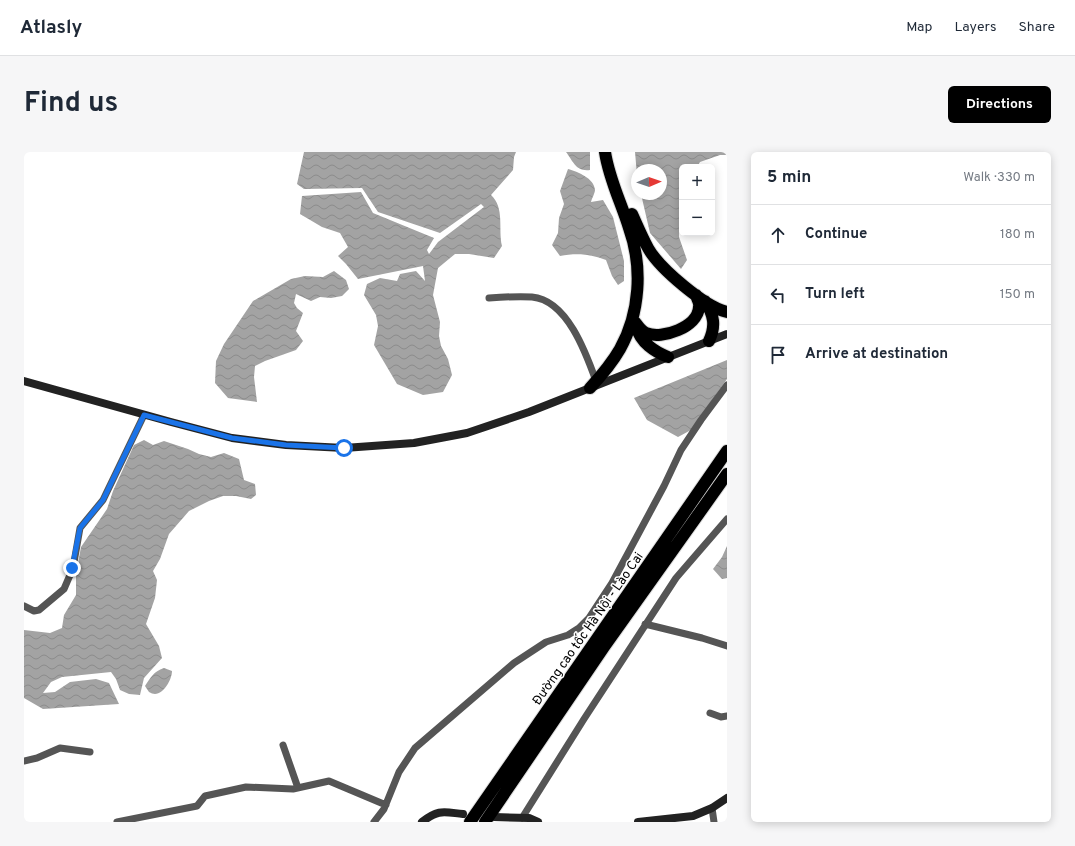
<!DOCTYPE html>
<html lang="en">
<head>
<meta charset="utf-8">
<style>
  :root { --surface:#fff; --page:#f6f6f7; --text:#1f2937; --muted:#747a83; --line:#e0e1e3; --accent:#000 }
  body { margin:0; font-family:Overpass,sans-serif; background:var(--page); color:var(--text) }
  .controls { position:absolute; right:12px; top:12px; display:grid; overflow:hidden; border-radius:6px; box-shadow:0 2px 10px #0003 }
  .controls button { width:36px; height:36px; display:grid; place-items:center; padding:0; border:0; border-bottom:1px solid var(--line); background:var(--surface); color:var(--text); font:20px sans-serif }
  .compass { position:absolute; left:607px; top:12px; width:36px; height:36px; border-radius:50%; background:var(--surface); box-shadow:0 2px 10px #0003; rotate:88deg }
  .stop { position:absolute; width:12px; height:12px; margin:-9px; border:3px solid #1a73e8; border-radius:50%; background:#fff }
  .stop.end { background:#1a73e8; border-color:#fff; box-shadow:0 1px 4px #0008 }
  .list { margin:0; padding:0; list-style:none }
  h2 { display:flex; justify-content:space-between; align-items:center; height:52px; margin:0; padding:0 16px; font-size:17px }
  h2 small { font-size:13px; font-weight:400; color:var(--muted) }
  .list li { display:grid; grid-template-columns:26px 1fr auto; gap:12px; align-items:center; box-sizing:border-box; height:60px; padding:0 16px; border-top:1px solid var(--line) }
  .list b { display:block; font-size:15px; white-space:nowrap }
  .list em { font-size:13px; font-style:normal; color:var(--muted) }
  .icon { flex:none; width:22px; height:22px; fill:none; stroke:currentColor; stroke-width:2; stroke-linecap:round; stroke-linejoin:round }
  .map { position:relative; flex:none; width:703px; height:670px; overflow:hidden; border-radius:6px }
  header { display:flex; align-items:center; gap:24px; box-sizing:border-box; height:56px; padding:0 20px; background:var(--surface); border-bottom:1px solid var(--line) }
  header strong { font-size:19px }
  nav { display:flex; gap:22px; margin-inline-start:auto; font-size:14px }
  .intro { display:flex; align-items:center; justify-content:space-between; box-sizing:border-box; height:96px; padding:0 24px }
  h1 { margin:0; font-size:28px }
  .button { padding:10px 18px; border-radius:6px; background:var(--accent); color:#fff; font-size:14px; font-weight:700 }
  main { display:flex; gap:24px; padding:0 24px }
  aside { flex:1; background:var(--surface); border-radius:6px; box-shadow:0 2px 10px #0003 }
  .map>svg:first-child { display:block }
</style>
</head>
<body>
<header>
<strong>Atlasly</strong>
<nav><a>Map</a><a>Layers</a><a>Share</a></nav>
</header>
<div class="intro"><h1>Find us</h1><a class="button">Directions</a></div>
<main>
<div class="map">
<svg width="703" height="670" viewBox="0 0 703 670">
  <defs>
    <pattern id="water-waves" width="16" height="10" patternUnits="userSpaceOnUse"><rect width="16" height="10" fill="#a3a3a3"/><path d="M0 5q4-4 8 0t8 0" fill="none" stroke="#8b8b8b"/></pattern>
  </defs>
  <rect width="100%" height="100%" fill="#fff"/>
  <path fill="url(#water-waves)" d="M280,0H492L490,5L489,18L467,43C481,56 474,77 478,94L470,106L445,102H431L414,116L409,143L416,170L415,184L417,194L424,207L428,223L419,240L399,243L373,232L350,193L354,174L352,163L340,143L343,132L356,126L373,129L376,122L392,119L401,129L399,114L334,127L322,112L314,104L324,95L316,81L298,75L276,62L278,44L337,40L349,61L410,86L403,98L405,102L414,90L460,55L457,52L416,81L354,60L338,36L280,37L273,32Z
    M542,0H566V18C552,20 549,9 542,0Z
    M611,0H703V3H696L676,10L673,15H658V62L655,70V85L663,108L657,117L626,81L617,42H637V18H613V23Z
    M544,17C554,20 570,26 571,38C571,41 568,46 567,50L579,48L589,65L600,109V129L594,133L588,124L582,108C567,102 552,101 536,104L528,93L534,81L535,66L540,52L536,39Z
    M310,119L322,128L325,137L318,144L307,146L296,145L287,149L272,142L270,151L273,156L279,161L272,179L279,189L272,198L241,209L231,214L230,225L233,250L204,246L191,231L192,209L200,192L229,149L267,127L281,124L299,125Z
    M703,208V227L667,278L654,285L623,268L610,246Z
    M120,288L129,293L140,289L164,297L175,302L187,305L200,301L215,307L220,328L231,332L232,343L227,347L212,344H199L185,349L165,359L145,382L136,407L129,419L133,428L131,446L122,472L135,494L138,506L120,526L116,543L105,542L96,538L92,527L87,520L38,525L27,530L19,541L31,540L46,530L72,527L85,531L95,552L19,557L0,546V478L26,481L38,476L40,463L52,443V422L57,395L83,357L89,339L110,293Z
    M703,394V426L698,427L689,417L698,405Z
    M140,516L148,519C148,527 140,542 131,542C129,542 127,541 125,540L121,534C127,525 129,520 140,516Z"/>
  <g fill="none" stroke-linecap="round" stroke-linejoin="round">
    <defs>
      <path id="highway" d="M608,62C613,73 618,85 624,96C635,116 681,155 703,160
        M681,149C690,163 692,174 685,189
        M611,170C614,174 617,179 622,181C638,188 674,175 675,155C676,151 673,147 672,143
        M613,176C616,190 631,200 644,205
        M566,236C577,224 588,211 596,197C616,161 619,115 605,76C597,50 585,27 581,0
        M446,670L703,299
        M461,670L580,495L703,322"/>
    </defs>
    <use href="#highway" stroke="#dbdbdb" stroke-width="14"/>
    <path stroke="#555" stroke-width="7" d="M465,146C479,145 494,144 508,145C543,148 562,201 572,229
      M0,454L10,459L15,458L40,437L49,416L56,376L79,348L120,263
      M621,472L678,486L703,494
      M686,561L697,565L703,564
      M259,593L274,636
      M0,609L13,606L36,596L66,600
      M688,656L690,670
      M498,666L560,567L652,426L703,367
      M93,670L173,654L181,644L222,635L269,637L305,629L362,653
      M350,670L360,657L375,620L391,596L490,511L522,490L544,483L555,476L565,466L588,431L640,334L657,298L677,268L703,233"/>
    <path stroke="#222" stroke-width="8" d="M0,229L147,270L208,286L262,293L320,296L390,291L443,281L505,260L703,182
      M470,665L505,666L514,670
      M398,670C415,657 419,660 439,662
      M614,670L669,664L688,656L703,646"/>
    <use href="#highway" stroke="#000" stroke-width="12"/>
  </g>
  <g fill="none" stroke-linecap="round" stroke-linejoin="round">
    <path stroke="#1a73e8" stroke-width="5" d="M48,416L56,376L79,348L120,263L208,286L262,293L320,296"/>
  </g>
  <g text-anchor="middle" stroke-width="3" stroke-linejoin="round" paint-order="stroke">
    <g font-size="13" fill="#000" stroke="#fff">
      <text transform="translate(563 476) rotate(-55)" y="5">Đường cao tốc Hà Nội - Lào Cai</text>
    </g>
  </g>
</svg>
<div class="controls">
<button>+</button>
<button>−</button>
</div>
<svg class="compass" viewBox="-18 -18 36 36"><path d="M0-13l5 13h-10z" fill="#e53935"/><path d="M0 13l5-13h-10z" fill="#747a83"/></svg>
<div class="stop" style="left:320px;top:296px"></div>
<div class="stop end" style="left:48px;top:416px"></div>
</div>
<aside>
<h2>5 min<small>Walk · 330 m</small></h2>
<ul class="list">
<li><svg class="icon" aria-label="ahead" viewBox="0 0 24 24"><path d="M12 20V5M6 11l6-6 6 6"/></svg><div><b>Continue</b></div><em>180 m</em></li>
<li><svg class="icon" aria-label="left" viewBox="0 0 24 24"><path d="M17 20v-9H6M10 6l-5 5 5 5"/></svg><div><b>Turn left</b></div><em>150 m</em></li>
<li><svg class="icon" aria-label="arrive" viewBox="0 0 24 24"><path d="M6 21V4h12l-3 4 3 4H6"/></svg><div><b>Arrive at destination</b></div></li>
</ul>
</aside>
</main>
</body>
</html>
